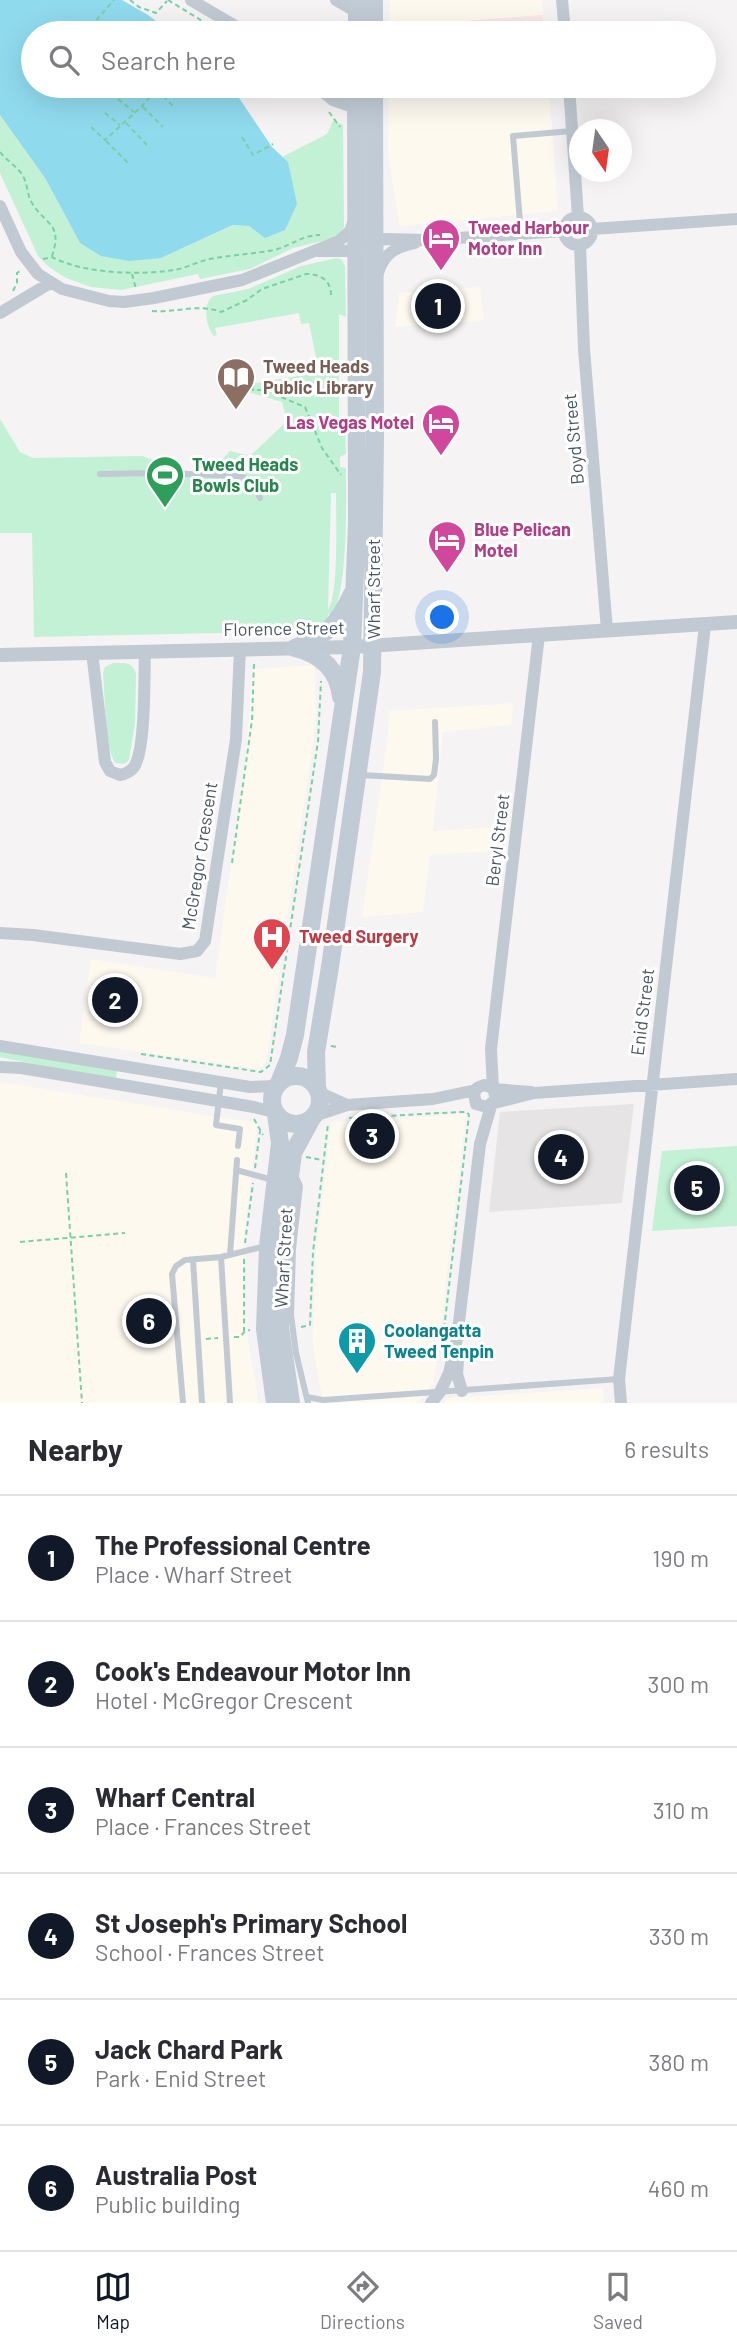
<!DOCTYPE html>
<html lang="en">
<head>
<meta charset="utf-8">
<style>
  :root { --surface:#fff; --page:#f7f7f7; --text:#2b2b33; --muted:#7c7c81; --line:#e1e1e2; --accent:#111827 }
  body { margin:0; font-family:Barlow,sans-serif; background:var(--page); color:var(--text) }
  .compass { position:absolute; left:569px; top:119px; width:63px; height:63px; border-radius:50%; background:var(--surface); box-shadow:0 7px 28px #0002; rotate:167deg }
  .you { position:absolute; left:443px; top:618px; width:24px; height:24px; margin:-18px; border:5px solid #fff; border-radius:50%; background:#1a73e8; box-shadow:0 0 0 10px #1a73e833 }
  .badge { display:grid; place-items:center; width:46px; height:46px; border-radius:50%; background:var(--accent); color:#fff; font-size:23px; font-weight:700 }
  .pin { position:absolute; translate:-50% -50%; border:4px solid #fff; box-shadow:0 2px 7px #0006 }
  .list { margin:0; padding:0; list-style:none }
  h2 { display:flex; justify-content:space-between; align-items:center; height:91px; margin:0; padding:0 28px; font-size:30px }
  h2 small { font-size:23px; font-weight:400; color:var(--muted) }
  .list li { display:grid; grid-template-columns:46px 1fr auto; gap:21px; align-items:center; box-sizing:border-box; height:126px; padding:0 28px; border-top:2px solid var(--line) }
  .list b { display:block; font-size:26px; white-space:nowrap }
  .list p { margin:0; font-size:23px; white-space:nowrap; color:var(--muted) }
  .list em { font-size:23px; font-style:normal; color:var(--muted) }
  .icon { flex:none; width:38px; height:38px; fill:none; stroke:currentColor; stroke-width:2; stroke-linecap:round; stroke-linejoin:round }
  .map { position:relative; flex:none; width:737px; height:1403px; overflow:hidden }
  .search { position:absolute; background:var(--surface); box-shadow:0 7px 28px #0002; left:21px; right:21px; top:21px; height:77px; display:flex; align-items:center; gap:18px; box-sizing:border-box; padding:0 24px; border-radius:38px; color:var(--muted); font-size:26px }
  .sheet { height:847px; background:var(--surface) }
  nav { display:flex; justify-content:space-around; align-items:center; box-sizing:border-box; height:98px; border-top:2px solid var(--line); background:var(--surface); font-size:19px; color:var(--muted) }
  nav a { display:grid; justify-items:center; gap:4px }
  nav .on { color:var(--accent) }
  .map>svg:first-child { display:block }
</style>
</head>
<body>
<div class="map">
<svg width="737" height="1403" viewBox="0 0 737 1403">
  <rect width="100%" height="100%" fill="#f5f3f3"/>
  <path fill="#fdf9ef" d="M390,0H542L545,33H389Z
    M389,86H549L558,211L399,226L388,152Z
    M480,287L484,320L395,327L399,293Z
    M315,665L316,723L266,1064L259,1069L79,1043L91,959L215,978L246,756L253,669Z
    M513,703L511,725L443,732L433,831L500,827L498,851L430,855L423,912L362,917L388,734L389,711Z
    M0,1082L257,1123L243,1251L248,1339L259,1403H0Z
    M466,1114L434,1383L419,1403H323L313,1348V1331L316,1249L331,1122Z
    M603,1388L604,1403H443L448,1398Z"/>
  <path fill="#e6e4e5" d="M634,1104L622,1203L489,1212L500,1112Z"/>
  <path fill="#fce8e6" d="M543,15L545,33H389V27Z"/>
  <path fill="#c3f1d5" fill-rule="evenodd" d="M0,115L45,178L80,243L161,258L234,225L249,226L288,163L282,157L327,134L333,121L343,125L344,227L335,238L293,248L250,269L200,279L198,274L121,290L91,287L66,278L49,267L38,256L0,173Z
    M337,258L342,260L345,266L346,317L339,314V421L345,429L346,454L340,457V467L346,468C346,508 348,584 332,619L328,613L327,621L310,631L34,637L32,533H0V419L20,452L33,458L142,456L191,472H221L222,460L230,451L250,456L287,421L282,402L248,392L246,385L309,374L308,365L317,362L309,323L301,324L299,313L215,328L217,335L214,336C206,327 202,304 213,296L248,289L301,266ZM331,493H336C336,517 339,594 328,610Z
    M113,663C124,663 133,661 136,674L135,723L129,760L124,764L115,763C105,747 105,694 103,674L105,667Z
    M0,1051L117,1070L116,1078L90,1076L0,1057Z
    M737,1146V1226L652,1231L662,1151Z"/>
  <path fill="#90daee" d="M0,0H122L148,15L172,33H33V86H231L272,147L288,162L297,204L285,230L265,238L249,226L233,225L161,258L129,261L101,256L80,243L45,178L0,115Z"/>
  <g fill="none" stroke-linecap="round" stroke-linejoin="round">
    <path stroke="#7ad0a6" stroke-width="2" stroke-dasharray="5 3.5" stroke-linecap="butt" d="M130,0L139,7L156,13L167,1
      M168,0L222,33
      M85,33L114,0
      M135,86L148,97
      M297,86L306,93
      M157,90L175,108
      M118,99L134,112
      M143,107L163,127
      M329,112L340,127
      M105,113L120,125
      M126,123L147,145
      M91,127L105,140L142,106L159,86
      M242,137L253,155L273,144
      M106,141L128,163
      M0,152C7,161 18,167 23,176C28,185 27,195 32,203C46,226 63,223 52,256
      M43,259L52,257C84,274 144,276 179,269C190,266 200,261 210,259C231,255 253,254 274,250C291,246 302,235 320,235
      M132,274L136,289
      M13,291L17,283V273L20,271
      M152,311C176,313 199,303 221,312L247,300L262,289L306,274C320,274 331,280 331,295
      M250,369L253,390H264L305,407L322,448L341,475
      M232,863L252,720L254,663
      M331,1046L337,1047
      M141,1054L261,1072L270,1065L318,741L321,681
      M349,1118L459,1112H467L469,1115L442,1346
      M254,1119L263,1135
      M306,1157L322,1160
      M255,1168L260,1131
      M66,1173L82,1403
      M20,1242L125,1233
      M245,1243L253,1183
      M244,1259V1331
      M301,1327L310,1325L313,1252L328,1124
      M234,1337H240L245,1331L250,1330
      M206,1339L218,1338"/>
    <path stroke="#c1cad2" stroke-width="6" d="M521,234L513,136L572,131
      M100,474L159,473L241,476L253,484L260,498
      M361,775L430,779L434,775L436,759L435,722
      M221,1082L216,1125L240,1129L238,1146
      M236,1170L273,1180
      M295,1175L300,1186L293,1249L291,1315L296,1353L308,1403
      M230,1255L237,1160
      M221,1257L230,1403
      M193,1260L202,1403
      M307,1397L323,1400L619,1379
      M183,1403L172,1274L176,1266L185,1260L221,1257L266,1246"/>
    <path stroke="#c1cad2" stroke-width="12" d="M191,0L247,33
      M336,0L357,12
      M562,0L565,33
      M316,86L333,100L356,108
      M569,86L578,217
      M0,206L21,252L38,274L62,289L109,301L124,302L154,298L242,280L339,241L350,231L354,220
      M564 231a14 14 0 1 1 28 0a14 14 0 1 1-28 0Z
      M592,229L737,219
      M580,245L584,349L607,630
      M318,251H346L385,239L429,240L563,231
      M378,273C384,253 396,247 415,243
      M0,313L50,283
      M92,652L105,762L110,771L120,775C126,774 130,772 134,767C146,750 144,675 145,651
      M0,933L33,935L180,954L197,951L205,941L236,739L240,649
      M0,1046L250,1087L276,1086
      M0,1067L21,1068L254,1107L274,1112
      M493,1088L484,1085L477,1088L474,1094L476,1104L487,1107L496,1099L493,1088L491,1049L539,635
      M493,1089L531,1092
      M318,1092L347,1105
      M494,1103L534,1093L737,1079
      M314,1116L347,1105L433,1099L476,1090
      M458,1360L457,1374L462,1391
      M431,1403L440,1392L449,1373L457,1339L480,1144L491,1106
      M621,1403L619,1379L705,625"/>
    <path stroke="#c1cad2" stroke-width="14" d="M0,655L352,647L737,622"/>
    <path stroke="#c1cbd6" stroke-width="18" d="M374,0V33
      M357,33V0
      M295,648C326,636 338,625 352,594
      M295,648C321,654 338,669 341,697
      M272 1100a24 24 0 1 1 48 0a24 24 0 1 1-48 0Z
      M279,1083L289,1058L295,1035L352,647L357,524L356,86
      M317,1088L316,1052L330,967L372,672L375,438L374,86
      M275,1403L265,1329L268,1246L280,1143L276,1114
      M291,1403L280,1327L283,1231L293,1153L312,1118"/>
  </g>
  <defs>
    <symbol id="hotel-pin" viewBox="-11 -11 22 30"><path d="M0 17L-7.5 6A9.5 9.5 0 1 1 7.5 6Z" fill="#d1479c" stroke="#fff"/><path d="M-6-4.5h1.5V1H6V5H4.5V3h-9V5H-6ZM-4 0a1.8 1.8 0 1 1 3.6 0ZM.5 0V-2.5h3Q6-2.5 6 0Z" fill="#fff"/></symbol>
    <symbol id="library-pin" viewBox="-11 -11 22 30"><path d="M0 17L-7.5 6A9.5 9.5 0 1 1 7.5 6Z" fill="#8d6e63" stroke="#fff"/><path d="M-6-4Q-3-5.5-.7-3.5V5Q-3 3-6 4ZM6-4Q3-5.5 .7-3.5V5Q3 3 6 4Z" fill="#fff"/></symbol>
    <symbol id="stadium-pin" viewBox="-11 -11 22 30"><path d="M0 17L-7.5 6A9.5 9.5 0 1 1 7.5 6Z" fill="#2e9e5b" stroke="#fff"/><path d="M0-5a6.5 5 0 1 0 0 10a6.5 5 0 1 0 0-10ZM-3.5-1.8h7v3.6h-7Z" fill="#fff"/></symbol>
    <symbol id="hospital-pin" viewBox="-11 -11 22 30"><path d="M0 17L-7.5 6A9.5 9.5 0 1 1 7.5 6Z" fill="#e0444e" stroke="#fff"/><path d="M-5-5h3v3.5h4V-5h3V5h-3V1.5h-4V5h-3Z" fill="#fff"/></symbol>
    <symbol id="building-pin" viewBox="-11 -11 22 30"><path d="M0 17L-7.5 6A9.5 9.5 0 1 1 7.5 6Z" fill="#0f9aa8" stroke="#fff"/><path d="M-4-6H4V6H1V3H-1V6H-4ZM-2.5-4.3h1.7v1.8h-1.7ZM.8-4.3h1.7v1.8H.8ZM-2.5-1h1.7V.8h-1.7ZM.8-1h1.7V.8H.8Z" fill="#fff"/></symbol>
  </defs>
  <g fill-rule="evenodd">
    <use href="#hotel-pin" x="419" y="216" width="44" height="60"/>
    <use href="#library-pin" x="214" y="355" width="44" height="60"/>
    <use href="#hotel-pin" x="419" y="401" width="44" height="60"/>
    <use href="#stadium-pin" x="143" y="453" width="44" height="60"/>
    <use href="#hotel-pin" x="425" y="518" width="44" height="60"/>
    <use href="#hospital-pin" x="250" y="915" width="44" height="60"/>
    <use href="#building-pin" x="335" y="1319" width="44" height="60"/>
  </g>
  <g text-anchor="middle" stroke-width="6" stroke-linejoin="round" paint-order="stroke">
    <g font-size="18" font-weight="bold" fill="#b23c85" stroke="#fff" text-anchor="start">
      <text x="468" y="234">Tweed Harbour<tspan x="468" dy="21">Motor Inn</tspan></text>
      <text x="414" y="429" text-anchor="end">Las Vegas Motel</text>
      <text x="474" y="536">Blue Pelican<tspan x="474" dy="21">Motel</tspan></text>
    </g>
    <g font-size="18" font-weight="bold" fill="#785e54" stroke="#fff" text-anchor="start">
      <text x="263" y="373">Tweed Heads<tspan x="263" dy="21">Public Library</tspan></text>
    </g>
    <g font-size="18" fill="#4a5661" stroke="#fff">
      <text transform="translate(574 439) rotate(-95)" y="6">Boyd Street</text>
      <text transform="translate(374 589) rotate(-90)" y="6">Wharf Street</text>
      <text transform="translate(284 629) rotate(-1)" y="6">Florence Street</text>
      <text transform="translate(498 840) rotate(-83)" y="6">Beryl Street</text>
      <text transform="translate(200 856) rotate(-81)" y="6">McGregor Crescent</text>
      <text transform="translate(643 1012) rotate(-83)" y="6">Enid Street</text>
      <text transform="translate(284 1258) rotate(-87)" y="6">Wharf Street</text>
    </g>
    <g font-size="18" font-weight="bold" fill="#27864d" stroke="#fff" text-anchor="start">
      <text x="192" y="471">Tweed Heads<tspan x="192" dy="21">Bowls Club</tspan></text>
    </g>
    <g font-size="18" font-weight="bold" fill="#be3a42" stroke="#fff" text-anchor="start">
      <text x="299" y="943">Tweed Surgery</text>
    </g>
    <g font-size="18" font-weight="bold" fill="#0d838f" stroke="#fff" text-anchor="start">
      <text x="384" y="1337">Coolangatta<tspan x="384" dy="21">Tweed Tenpin</tspan></text>
    </g>
  </g>
</svg>
<svg class="compass" viewBox="-18 -18 36 36"><path d="M0-13l5 13h-10z" fill="#e53935"/><path d="M0 13l5-13h-10z" fill="#7c7c81"/></svg>
<div class="you"></div>
<div class="pin badge" style="left:438px;top:306px">1</div>
<div class="pin badge" style="left:115px;top:1000px">2</div>
<div class="pin badge" style="left:372px;top:1136px">3</div>
<div class="pin badge" style="left:561px;top:1157px">4</div>
<div class="pin badge" style="left:697px;top:1188px">5</div>
<div class="pin badge" style="left:149px;top:1321px">6</div>
<div class="search"><svg class="icon" aria-label="search" viewBox="0 0 24 24"><circle cx="10" cy="10" r="6"/><path d="M15 15l6 6"/></svg>Search here</div>
</div>
<section class="sheet">
<h2>Nearby<small>6 results</small></h2>
<ul class="list">
<li><span class="badge">1</span><div><b>The Professional Centre</b><p>Place · Wharf Street</p></div><em>190 m</em></li>
<li><span class="badge">2</span><div><b>Cook's Endeavour Motor Inn</b><p>Hotel · McGregor Crescent</p></div><em>300 m</em></li>
<li><span class="badge">3</span><div><b>Wharf Central</b><p>Place · Frances Street</p></div><em>310 m</em></li>
<li><span class="badge">4</span><div><b>St Joseph's Primary School</b><p>School · Frances Street</p></div><em>330 m</em></li>
<li><span class="badge">5</span><div><b>Jack Chard Park</b><p>Park · Enid Street</p></div><em>380 m</em></li>
<li><span class="badge">6</span><div><b>Australia Post</b><p>Public building</p></div><em>460 m</em></li>
</ul>
</section>
<nav>
<a class="on"><svg class="icon" aria-label="map" viewBox="0 0 24 24"><path d="M3 6l6-2 6 2 6-2v14l-6 2-6-2-6 2zM9 4v14M15 6v14"/></svg>Map</a>
<a><svg class="icon" aria-label="directions" viewBox="0 0 24 24"><path d="M12 3l9 9-9 9-9-9zM9 14v-3h6M13 9l2 2-2 2"/></svg>Directions</a>
<a><svg class="icon" aria-label="saved" viewBox="0 0 24 24"><path d="M7 4h10v16l-5-4-5 4z"/></svg>Saved</a>
</nav>
</body>
</html>
